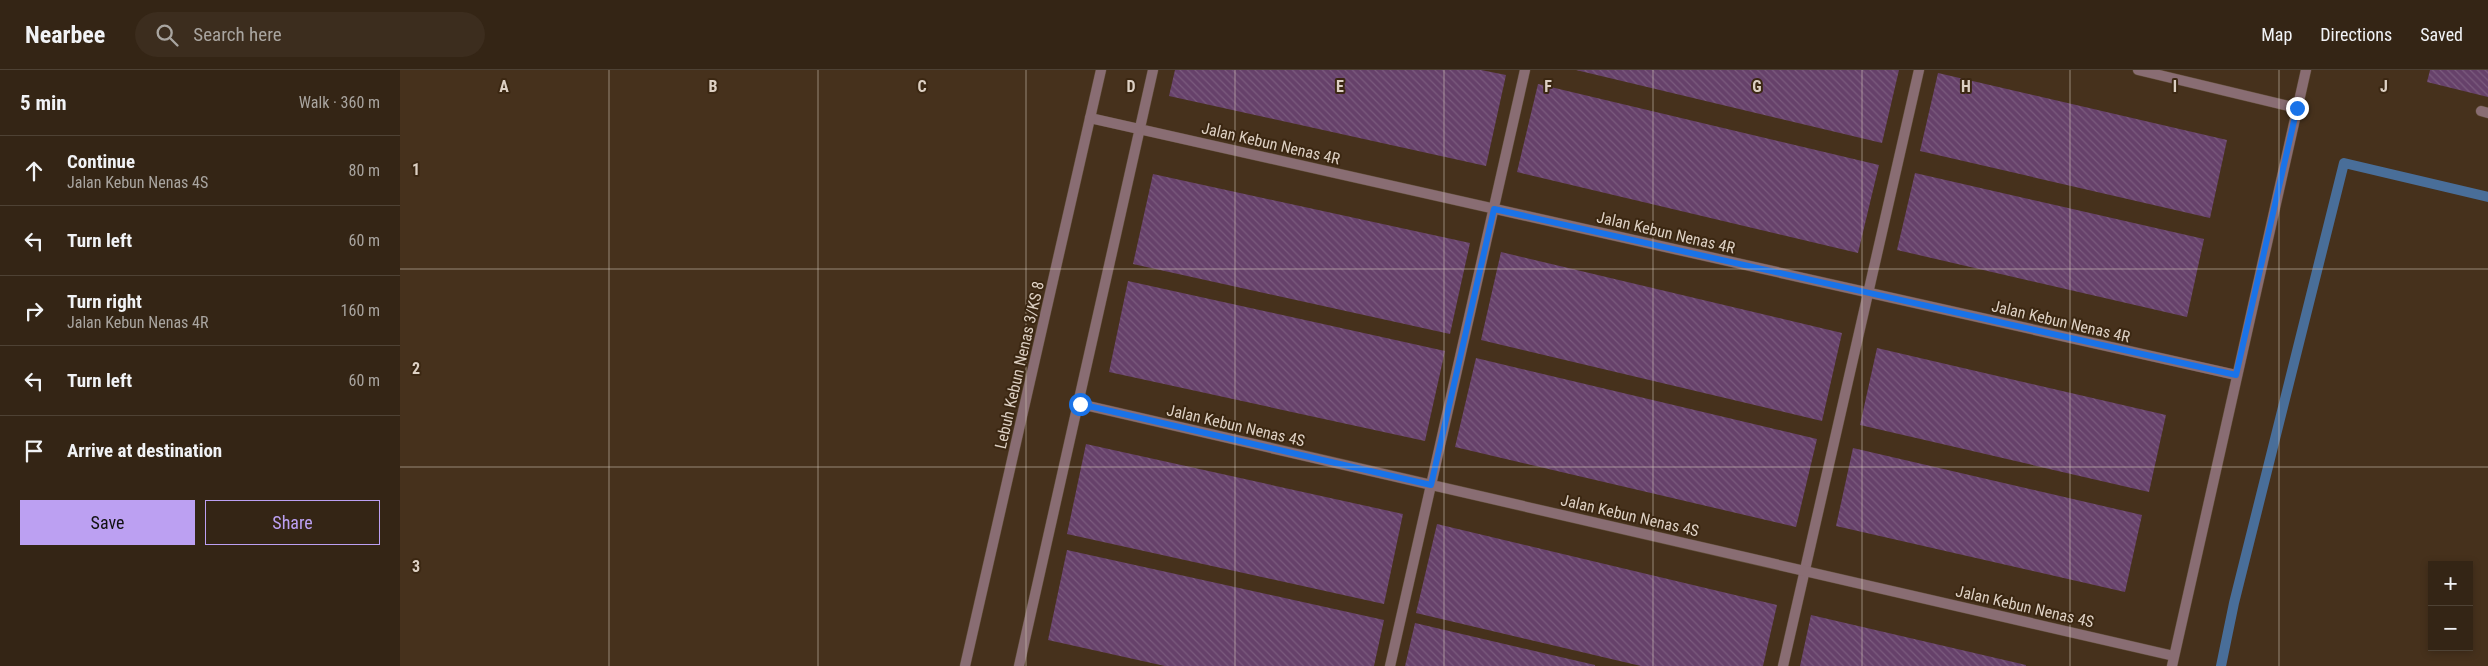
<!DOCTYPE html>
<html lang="en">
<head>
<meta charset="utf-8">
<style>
  :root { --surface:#342515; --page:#3c2d1e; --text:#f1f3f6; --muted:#a9a5a0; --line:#4e4234; --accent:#bca0f2 }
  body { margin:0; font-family:"Roboto Condensed",sans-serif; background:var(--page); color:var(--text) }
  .controls { position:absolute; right:15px; bottom:15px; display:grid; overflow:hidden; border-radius:0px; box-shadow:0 2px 8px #0003 }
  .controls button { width:45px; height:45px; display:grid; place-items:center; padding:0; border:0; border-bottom:1px solid var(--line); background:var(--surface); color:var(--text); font:25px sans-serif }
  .stop { position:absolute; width:15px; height:15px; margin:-11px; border:4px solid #1a73e8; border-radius:50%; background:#fff }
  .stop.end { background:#1a73e8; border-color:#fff; box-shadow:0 1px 5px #0008 }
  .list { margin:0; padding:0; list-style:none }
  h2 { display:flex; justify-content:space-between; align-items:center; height:65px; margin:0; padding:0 20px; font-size:21px }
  h2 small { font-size:16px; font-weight:400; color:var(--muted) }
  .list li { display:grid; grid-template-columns:32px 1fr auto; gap:15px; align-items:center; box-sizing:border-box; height:70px; padding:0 20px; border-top:1px solid var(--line) }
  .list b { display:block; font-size:19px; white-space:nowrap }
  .list p { margin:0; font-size:16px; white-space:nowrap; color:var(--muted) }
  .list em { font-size:16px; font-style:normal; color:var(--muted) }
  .actions { display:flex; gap:10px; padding:15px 20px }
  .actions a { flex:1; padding:11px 0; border:1px solid var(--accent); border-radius:0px; text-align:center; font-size:18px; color:var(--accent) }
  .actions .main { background:var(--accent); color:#111 }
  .icon { flex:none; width:28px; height:28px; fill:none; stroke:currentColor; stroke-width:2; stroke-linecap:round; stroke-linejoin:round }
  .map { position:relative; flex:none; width:2088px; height:596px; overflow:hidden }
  header { display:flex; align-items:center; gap:30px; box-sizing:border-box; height:70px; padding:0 25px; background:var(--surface); border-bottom:1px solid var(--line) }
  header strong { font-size:24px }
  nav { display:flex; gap:28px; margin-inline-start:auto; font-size:18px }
  .search { width:350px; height:45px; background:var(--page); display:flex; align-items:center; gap:12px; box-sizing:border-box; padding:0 18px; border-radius:28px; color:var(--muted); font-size:19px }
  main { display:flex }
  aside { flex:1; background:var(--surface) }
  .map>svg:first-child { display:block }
</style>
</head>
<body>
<header>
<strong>Nearbee</strong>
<div class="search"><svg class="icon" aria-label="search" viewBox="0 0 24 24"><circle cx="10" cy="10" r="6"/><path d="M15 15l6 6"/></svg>Search here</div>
<nav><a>Map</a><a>Directions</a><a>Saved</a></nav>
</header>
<main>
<aside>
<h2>5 min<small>Walk · 360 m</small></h2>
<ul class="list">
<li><svg class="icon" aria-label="ahead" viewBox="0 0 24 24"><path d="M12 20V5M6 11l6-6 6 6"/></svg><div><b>Continue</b><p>Jalan Kebun Nenas 4S</p></div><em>80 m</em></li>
<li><svg class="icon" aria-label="left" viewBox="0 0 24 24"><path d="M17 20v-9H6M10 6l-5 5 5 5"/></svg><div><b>Turn left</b></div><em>60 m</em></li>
<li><svg class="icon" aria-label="right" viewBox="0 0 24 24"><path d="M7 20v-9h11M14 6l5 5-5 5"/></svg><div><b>Turn right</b><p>Jalan Kebun Nenas 4R</p></div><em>160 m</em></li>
<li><svg class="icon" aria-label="left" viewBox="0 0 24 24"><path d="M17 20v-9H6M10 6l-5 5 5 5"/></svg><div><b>Turn left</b></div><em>60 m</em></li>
<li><svg class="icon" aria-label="arrive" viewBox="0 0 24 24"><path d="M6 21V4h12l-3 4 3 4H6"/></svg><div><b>Arrive at destination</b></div></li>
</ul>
<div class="actions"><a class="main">Save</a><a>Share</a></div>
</aside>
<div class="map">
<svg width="2088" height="596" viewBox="0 0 2088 596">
  <defs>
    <pattern id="building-back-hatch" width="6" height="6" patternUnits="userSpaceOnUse" patternTransform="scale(1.25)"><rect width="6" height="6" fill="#66416a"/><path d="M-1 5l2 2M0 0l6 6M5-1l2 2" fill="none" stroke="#7b5b7e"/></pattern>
  </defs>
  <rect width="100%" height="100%" fill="#46311c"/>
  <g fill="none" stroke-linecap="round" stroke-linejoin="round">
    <path stroke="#496e99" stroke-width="10" d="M1821,596L1834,533L1944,93L2088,127"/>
  </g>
  <path fill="url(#building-back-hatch)" d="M775,0H1081L1106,5L1086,96L769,26Z
    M1176,0H1499L1482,73Z
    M2030,0H2088V27L2027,12Z
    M1538,3L1827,70L1810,148L1520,81Z
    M1138,14L1479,95L1458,183L1117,102Z
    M1515,103L1804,169L1787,247L1497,180Z
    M753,104L1070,173L1050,264L733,194Z
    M1101,182L1442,263L1422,351L1081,270Z
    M728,211L1045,281L1025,371L709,302Z
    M1477,278L1766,345L1749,422L1460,355Z
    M1076,288L1417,369L1396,457L1055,377Z
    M686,374L1003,444L984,534L667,464Z
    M1453,378L1742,445L1725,522L1436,456Z
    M1037,454L1377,535L1363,596H1241L1016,543Z
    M667,480L984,550L974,596H765L648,570Z
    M1411,545L1626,595V596H1400Z
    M1015,553L1195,595V596H1005Z"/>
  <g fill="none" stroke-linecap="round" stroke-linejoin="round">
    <defs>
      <path id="service" d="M990,596L1125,0
        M1383,596L1519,0"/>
      <path id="minor" d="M1738,0L1897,38
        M2081,41L2088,43
        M690,48L1836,305
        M680,334L1774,586
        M619,596L753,0
        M1772,596L1906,0"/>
      <path id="tertiary" d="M565,596L701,0"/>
    </defs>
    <use href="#service" stroke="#614e3a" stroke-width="11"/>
    <use href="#minor" stroke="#614e3a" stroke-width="11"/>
    <use href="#tertiary" stroke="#614e3a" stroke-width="11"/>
    <use href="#service" stroke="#896d73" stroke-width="10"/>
    <use href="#minor" stroke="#896d73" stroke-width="10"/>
    <use href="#tertiary" stroke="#896d73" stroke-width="10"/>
  </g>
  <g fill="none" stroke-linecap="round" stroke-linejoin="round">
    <path stroke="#1a73e8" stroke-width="6" d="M680,334L1031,415L1094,139L1836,305L1897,38"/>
  </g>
  <path fill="none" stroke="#ddd0c3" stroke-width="1" stroke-opacity="0.55" d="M209,0V596M418,0V596M626,0V596M835,0V596M1044,0V596M1253,0V596M1462,0V596M1670,0V596M1879,0V596M0,199H2088M0,397H2088"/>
  <g text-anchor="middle" stroke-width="4" stroke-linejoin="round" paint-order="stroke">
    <g font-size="16" fill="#ddd0c3" stroke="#3b2712">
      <text transform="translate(871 73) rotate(13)" y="6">Jalan Kebun Nenas 4R</text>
      <text transform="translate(1266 162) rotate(13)" y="6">Jalan Kebun Nenas 4R</text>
      <text transform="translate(1661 251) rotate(13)" y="6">Jalan Kebun Nenas 4R</text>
      <text transform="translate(619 295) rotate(-77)" y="6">Lebuh Kebun Nenas 3/KS 8</text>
      <text transform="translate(836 355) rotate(13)" y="6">Jalan Kebun Nenas 4S</text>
      <text transform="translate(1230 445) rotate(13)" y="6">Jalan Kebun Nenas 4S</text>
      <text transform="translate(1625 536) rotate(13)" y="6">Jalan Kebun Nenas 4S</text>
    </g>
  </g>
  <g font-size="16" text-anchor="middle" font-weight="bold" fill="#ddd0c3" stroke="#3b2712" stroke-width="4" stroke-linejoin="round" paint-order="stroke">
    <text x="104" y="22">A</text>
    <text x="313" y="22">B</text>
    <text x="522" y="22">C</text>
    <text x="731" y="22">D</text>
    <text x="940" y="22">E</text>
    <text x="1148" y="22">F</text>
    <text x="1357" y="22">G</text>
    <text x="1566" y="22">H</text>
    <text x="1775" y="22">I</text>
    <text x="1984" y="22">J</text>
    <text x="16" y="105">1</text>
    <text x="16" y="304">2</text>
    <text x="16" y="502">3</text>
  </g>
</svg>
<div class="controls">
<button>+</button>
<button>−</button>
</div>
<div class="stop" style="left:680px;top:334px"></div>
<div class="stop end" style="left:1897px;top:38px"></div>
</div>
</main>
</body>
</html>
